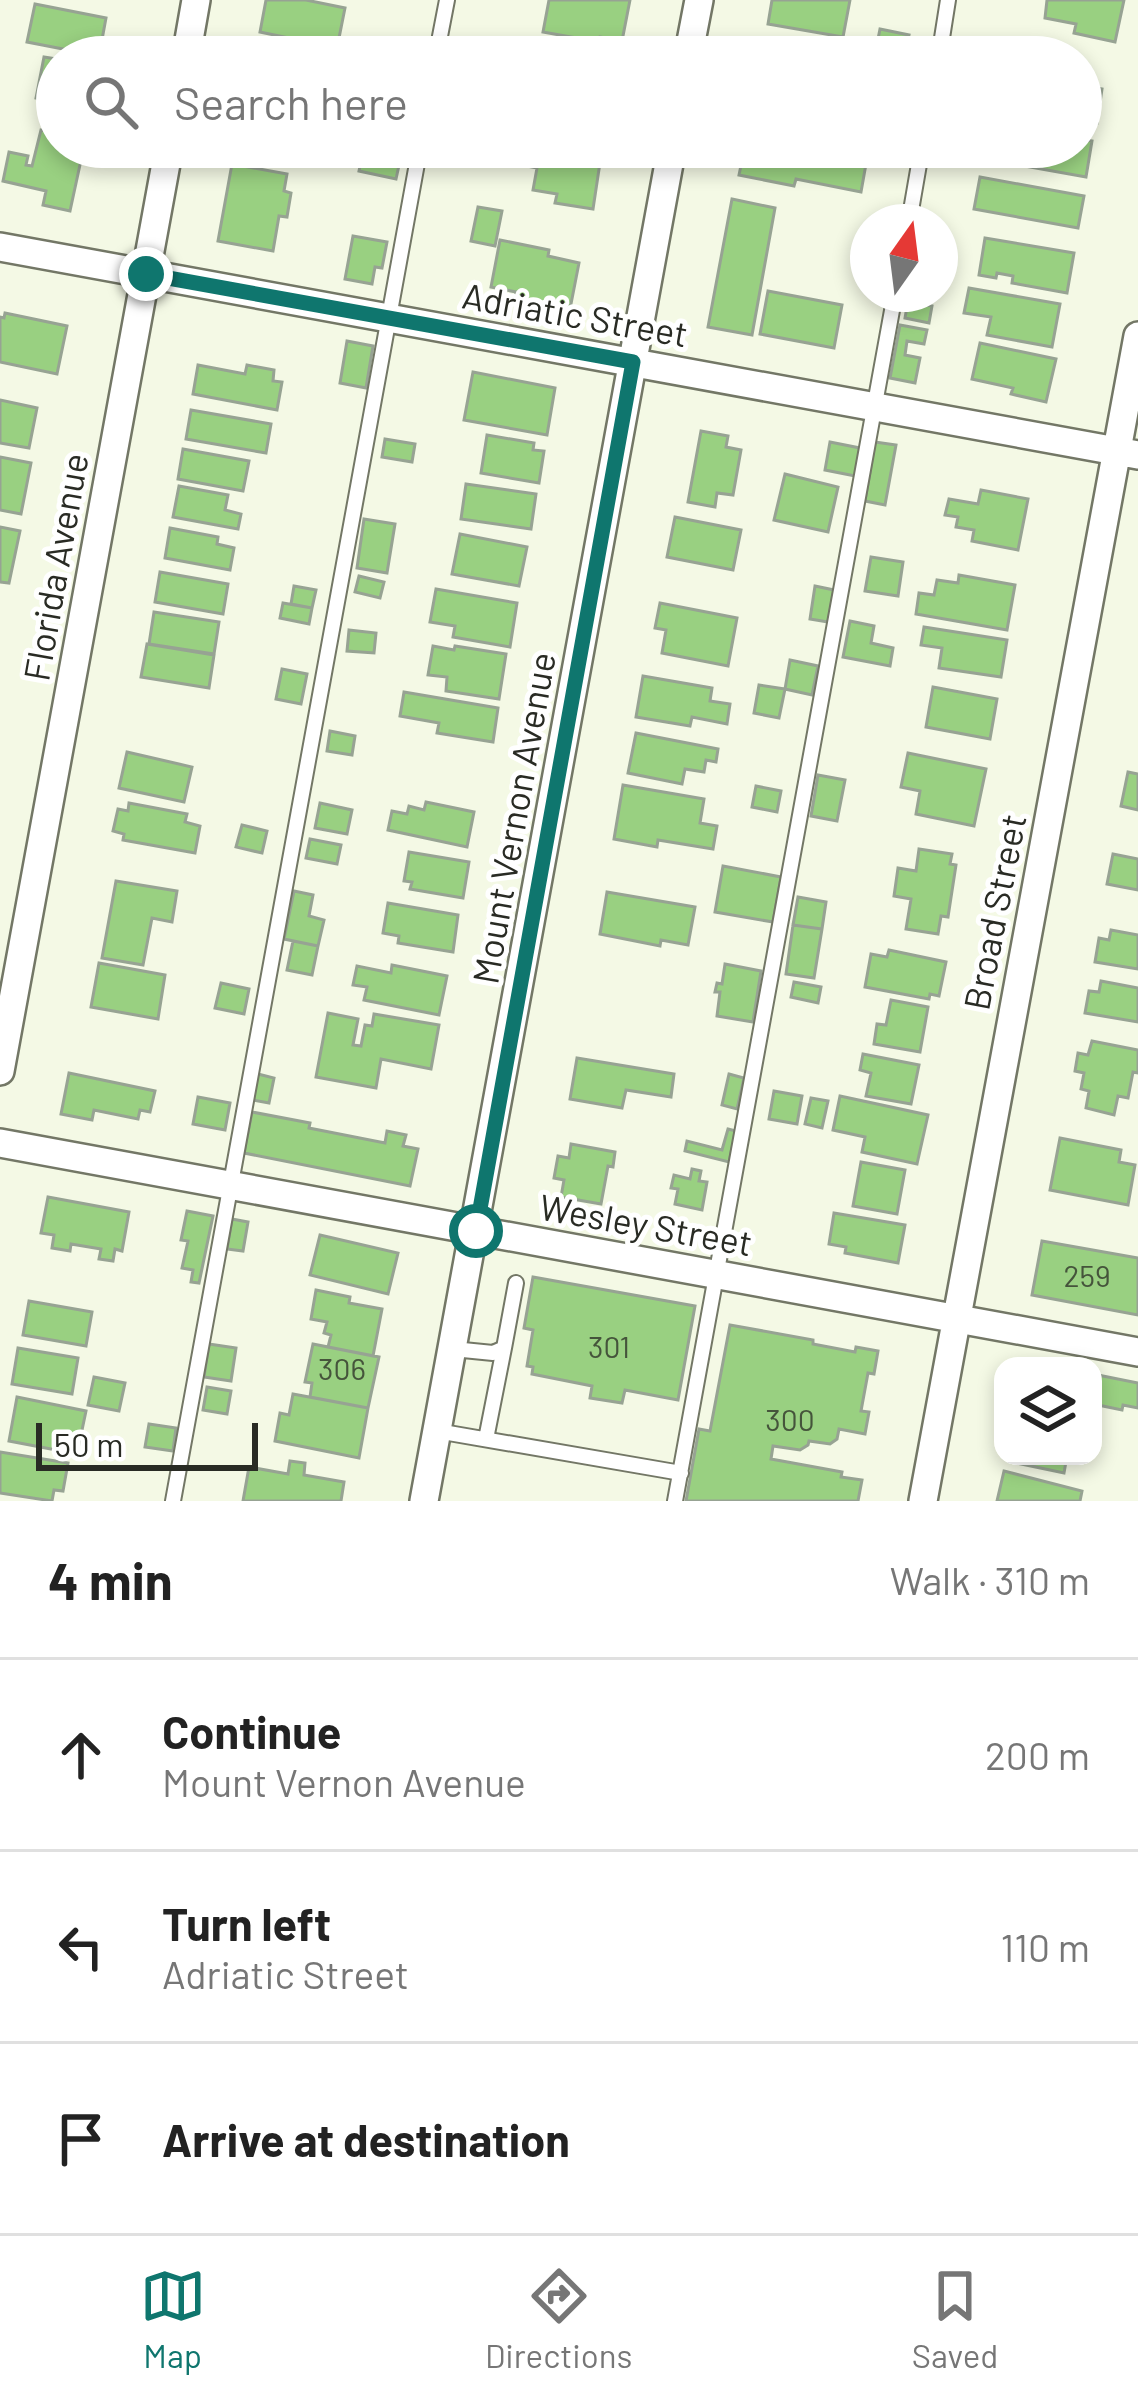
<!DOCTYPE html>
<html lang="en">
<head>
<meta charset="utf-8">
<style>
  :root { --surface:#fff; --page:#f6f6f6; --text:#222; --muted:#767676; --line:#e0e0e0; --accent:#0f766e }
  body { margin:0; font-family:Barlow,sans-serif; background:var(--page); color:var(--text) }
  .controls { position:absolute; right:36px; bottom:36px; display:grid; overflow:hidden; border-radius:24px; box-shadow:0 6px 18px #0003 }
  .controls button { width:108px; height:108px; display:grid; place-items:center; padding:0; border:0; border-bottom:3px solid var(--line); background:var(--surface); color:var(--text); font:60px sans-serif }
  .compass { position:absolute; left:850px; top:204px; width:108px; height:108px; border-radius:50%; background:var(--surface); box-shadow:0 6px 18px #0003; rotate:14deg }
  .scale { position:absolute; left:36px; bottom:30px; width:222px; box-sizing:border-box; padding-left:12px; border:6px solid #292b24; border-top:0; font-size:33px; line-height:42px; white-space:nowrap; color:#292b24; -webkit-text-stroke:9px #fff; paint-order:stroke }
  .stop { position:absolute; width:36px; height:36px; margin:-27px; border:9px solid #0f766e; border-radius:50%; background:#fff }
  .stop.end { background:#0f766e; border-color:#fff; box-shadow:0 3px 12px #0008 }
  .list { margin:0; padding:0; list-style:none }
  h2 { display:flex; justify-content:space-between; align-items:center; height:156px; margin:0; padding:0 48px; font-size:51px }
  h2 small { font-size:39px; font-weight:400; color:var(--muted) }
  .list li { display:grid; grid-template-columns:78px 1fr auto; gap:36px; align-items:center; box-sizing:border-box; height:192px; padding:0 48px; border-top:3px solid var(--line) }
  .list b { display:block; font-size:45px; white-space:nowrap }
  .list p { margin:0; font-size:39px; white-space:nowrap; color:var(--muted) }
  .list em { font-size:39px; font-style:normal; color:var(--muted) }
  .icon { flex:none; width:66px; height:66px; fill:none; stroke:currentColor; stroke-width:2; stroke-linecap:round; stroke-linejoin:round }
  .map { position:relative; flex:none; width:1138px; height:1501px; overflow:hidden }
  .search { position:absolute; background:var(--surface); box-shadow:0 6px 18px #0003; left:36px; right:36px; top:36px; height:132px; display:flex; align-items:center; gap:30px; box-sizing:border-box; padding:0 42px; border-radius:66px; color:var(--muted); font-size:45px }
  .sheet { height:732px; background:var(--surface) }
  nav { display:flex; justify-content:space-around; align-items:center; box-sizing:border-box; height:168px; border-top:3px solid var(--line); background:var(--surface); font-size:33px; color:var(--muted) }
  nav a { display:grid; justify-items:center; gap:6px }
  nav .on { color:var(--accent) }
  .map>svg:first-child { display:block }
</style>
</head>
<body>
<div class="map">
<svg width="1138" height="1501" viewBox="0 0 1138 1501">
  <rect width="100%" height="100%" fill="#f4f9e5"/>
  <path fill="#99d081" stroke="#97a393" stroke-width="3" d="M266,0H306L345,8L337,48L260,32Z
    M549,0H630L622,41L600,37L599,42L543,32Z
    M772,0H850L843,37L768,24Z
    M1047,0H1124L1115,42L1074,33L1076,24L1045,18Z
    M35,4L106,18L99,56L27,42Z
    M880,29L909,35L904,57L875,54Z
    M254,45L316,57H252Z
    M44,57L57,59V102L36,98Z
    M1081,85L1102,89L1097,123L1081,121Z
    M41,130L57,133V147H79L76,160H81L70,211L43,205L46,191L3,181L9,152L28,156L26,165L32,166Z
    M1081,139L1092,141L1086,177L1007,163L1009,147H1081Z
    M364,147H403L396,179L359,171Z
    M530,147L601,156L593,209L555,203L557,194L533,190L537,168L527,166Z
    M737,147H808L854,156L856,147H875L872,166L866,164L861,192L796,179L794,186L739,175L744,151L737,149Z
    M232,164L287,174L284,191L291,193L287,217L279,216L273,251L218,241Z
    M980,177L1084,196L1078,228L974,209Z
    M732,199L775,208L752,335L708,327Z
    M478,207L502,211L495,246L471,241Z
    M353,236L387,242L382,268L375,267L372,284L345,279Z
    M985,238L1074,253L1067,293L1012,283L1013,276L997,273L996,278L979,275Z
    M500,240L549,250L548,256L579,263L570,309L515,298L516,292L491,287Z
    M969,288L1060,304L1052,347L987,335L991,317L964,313Z
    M768,291L842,305L834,348L760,334Z
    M908,301L932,306L929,323L905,318Z
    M5,313L67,326L57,374L0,362V317L4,318Z
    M900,325L927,330L924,344L907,341L905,355L920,358L915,383L890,378Z
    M347,341L373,346L366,388L340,383Z
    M980,343L1056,359L1046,402L1011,394L1013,388L972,379Z
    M198,365L245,374L247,365L274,370L273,381L282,382L277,410L193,394Z
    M473,372L555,388L547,435L464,420Z
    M0,400L37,408L29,448L0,443Z
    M191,410L271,424L266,453L186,439Z
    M701,431L728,436L726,447L741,450L733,495L717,493L715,507L688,502Z
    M487,435L534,443L533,450L544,451L539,483L481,473Z
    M385,439L415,444L412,462L382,457Z
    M830,442L860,448L855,476L825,470Z
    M875,442L896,445L885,505L865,501Z
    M183,449L249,461L243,491L178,479Z
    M0,457L31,463L21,514L0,510Z
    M785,474L838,487L828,532L774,520Z
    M466,484L536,494L531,529L461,519Z
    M179,486L228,495L225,510L241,514L238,529L173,517Z
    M981,490L1028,499L1018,550L972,541L974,530L956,527L958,517L945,515L949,499L978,504Z
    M675,517L741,530L733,570L667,557Z
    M364,519L395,524L387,573L357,568Z
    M0,527L20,531L9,583L0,582Z
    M170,528L218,537L217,544L234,548L230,570L165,558Z
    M460,534L527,547L519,586L452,574Z
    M871,557L903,562L898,596L865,591Z
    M160,572L228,584L223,614L155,602Z
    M959,575L1015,585L1007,630L916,614L919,593L934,595L937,580L958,583Z
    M359,576L384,582L380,598L355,592Z
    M294,586L316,590L312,608L291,604Z
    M815,586L834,590L828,622L810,619Z
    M436,589L517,603L510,647L453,637L455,626L430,622Z
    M283,603L312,608L309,624L280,618Z
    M660,603L737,618L728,666L662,653L666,630L655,628Z
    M154,612L219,622L214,654L149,644Z
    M850,621L874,626L871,643L893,648L890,666L843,657Z
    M924,627L1007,640L1001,677L939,668L942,648L921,645Z
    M349,630L376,633L374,653L347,651Z
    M147,644L214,655L209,688L141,677Z
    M433,646L454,650L455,646L506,654L499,699L446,691L447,677L428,675Z
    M790,660L818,666L812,695L785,689Z
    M282,669L307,674L301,704L276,699Z
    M643,676L712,688L710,701L730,704L727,724L692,717L690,726L636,717Z
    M759,685L785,689L779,718L754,713Z
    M933,687L997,699L990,739L926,727Z
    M404,692L498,708L493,742L437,733L439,723L400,716Z
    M330,731L355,736L352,755L327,751Z
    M636,733L718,749L716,762L706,760L704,772L685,769L682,784L628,773Z
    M127,752L192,767L184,802L119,788Z
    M908,753L986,769L974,826L916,814L920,791L901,787Z
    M1128,772L1138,774V810L1121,806Z
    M818,775L845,780L837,821L811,816Z
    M623,785L704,799L700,823L717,826L713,849L658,840L657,847L614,839Z
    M756,786L781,791L777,812L752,807Z
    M426,802L474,812L467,847L388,830L392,811L407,814L409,806L424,810Z
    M129,803L187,814L185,822L200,826L195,853L123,840L124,834L113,831L118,809L128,811Z
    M320,803L352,810L347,834L315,828Z
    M242,825L267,831L262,853L236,847Z
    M310,839L341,845L337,864L306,858Z
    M919,849L952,854L950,864L956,865L948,917L941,916L938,934L906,929L911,899L894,896L898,868L916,871Z
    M409,852L469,862L463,898L410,889L412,882L404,881Z
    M1113,854L1138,859V890L1107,884Z
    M723,866L781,877L773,922L715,912Z
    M116,881L177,891L172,922L152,918L143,965L102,958Z
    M294,891L313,895L309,916L324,920L318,946L284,939Z
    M607,892L695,907L688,945L661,940L660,946L600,934Z
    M798,897L826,902L822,929L793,925Z
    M388,903L458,915L453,952L398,943L399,936L383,933Z
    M793,925L822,929L814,978L786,974Z
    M1111,930L1138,935V969L1095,962L1099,938L1109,940Z
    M293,941L318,946L312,975L287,970Z
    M889,950L946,962L939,996L930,994L929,999L865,987L871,954L887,957Z
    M99,963L165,975L158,1019L91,1007Z
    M725,964L761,971L753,1022L717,1016L720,992H715L717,983L722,984Z
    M392,965L447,976L439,1015L364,1000L367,987L353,985L357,966L391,973Z
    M1101,981L1138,988V1022L1085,1013L1089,991L1099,992Z
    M794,982L821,987L818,1003L791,997Z
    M221,983L249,989L244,1014L215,1008Z
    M891,1000L928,1007L920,1052L874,1044L877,1024L886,1025Z
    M328,1013L358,1019L353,1045L361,1046L365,1025L372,1026L374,1014L439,1025L431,1069L381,1059L376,1088L316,1077Z
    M1092,1041L1138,1050V1073L1133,1072L1128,1098L1118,1096L1114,1115L1086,1108L1089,1091L1081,1089L1084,1073L1075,1071L1078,1053L1088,1055Z
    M863,1054L919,1065L911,1104L866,1096L871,1073L860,1070Z
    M577,1058L674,1074L671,1097L626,1090L622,1108L570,1099Z
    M69,1073L155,1091L150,1112L140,1110L138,1119L94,1110L92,1120L61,1114Z
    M258,1074L274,1078L269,1103L253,1100Z
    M729,1074L744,1078L737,1109L722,1105Z
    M774,1091L802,1096L797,1124L769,1119Z
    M840,1096L928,1115L917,1164L862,1152L865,1137L833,1130Z
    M198,1097L230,1103L225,1130L193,1124Z
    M811,1098L828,1101L822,1128L805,1124Z
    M252,1112L310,1123L309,1128L385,1143L387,1131L406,1135L403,1146L418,1149L410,1186L244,1153Z
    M728,1129L736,1131L729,1162L685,1151L687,1141L722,1150Z
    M1060,1138L1121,1150L1119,1162L1135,1165L1128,1205L1050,1190Z
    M571,1144L615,1152L613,1167L608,1166L601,1204L561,1197L564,1180L554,1178L558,1156L569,1158Z
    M861,1162L905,1170L897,1214L853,1206Z
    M692,1169L701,1171L699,1181L707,1182L702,1210L675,1204L678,1189L671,1188L674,1175L690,1179Z
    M48,1197L129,1212L122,1251L115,1249L113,1261L99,1259L101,1249L71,1244L70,1251L52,1248L54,1235L41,1233Z
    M187,1211L213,1216L199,1283L191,1282L193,1270L182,1268L188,1241L181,1240Z
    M834,1213L905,1225L898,1263L845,1253L846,1247L829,1244Z
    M232,1219L248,1222L243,1251L227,1249Z
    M320,1235L398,1253L388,1294L310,1275Z
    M1042,1241L1138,1258V1315L1032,1295Z
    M533,1277L695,1306L678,1400L625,1390L622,1403L590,1398L592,1386L532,1374L533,1367L527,1366L533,1330L524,1328Z
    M316,1290L350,1297L349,1303L382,1309L373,1356L328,1347L331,1335L324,1333L327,1322L311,1319Z
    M29,1301L92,1312L86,1346L23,1335Z
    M730,1325L813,1340V1344L855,1352L856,1347L878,1351L874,1374L868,1373L861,1411L869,1412L865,1434L839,1429L837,1439L830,1444L809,1441L808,1445L800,1450L773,1446L771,1459L842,1472L841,1477L862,1480L858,1501H686L699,1429L710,1431Z
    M209,1344L236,1348L231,1381L204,1377Z
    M313,1344L379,1357L368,1408L310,1397L312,1383L305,1382Z
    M18,1348L78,1358L72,1394L12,1384Z
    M1093,1374L1138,1383V1408L1123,1405L1122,1410L1093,1404Z
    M94,1377L125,1383L119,1411L88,1405Z
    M207,1387L231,1391L227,1414L203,1410Z
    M293,1394L368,1408L359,1458L275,1441L280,1413L289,1415Z
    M17,1397L86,1411L77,1454L9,1441Z
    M149,1424L176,1428L173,1451L145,1447Z
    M0,1452L68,1463L63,1491L54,1490L52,1501L0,1493Z
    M1013,1456H1067L1064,1473L1012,1462Z
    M290,1461L305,1463L304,1475L344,1482L341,1501H243L249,1467L288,1474Z
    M1004,1471L1082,1491L1080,1501H997Z"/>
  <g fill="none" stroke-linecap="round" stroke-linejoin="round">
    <defs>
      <path id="lane" d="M436,57L447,0
        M939,57L948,0
        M909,222L922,147
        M453,1349L493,1353L504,1348L516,1283
        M437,1431L681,1473
        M486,1439L504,1348
        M173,1501L420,147
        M675,1501L895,294"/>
      <path id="street" d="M186,57L196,0
        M688,57L699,0
        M0,247L1138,455
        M0,1071L169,147
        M0,1143L1138,1352
        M424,1501L672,147
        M923,1501L1138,336"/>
    </defs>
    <use href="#lane" stroke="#737766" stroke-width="18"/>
    <use href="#street" stroke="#737766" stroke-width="32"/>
    <use href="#lane" stroke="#fff" stroke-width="14"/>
    <use href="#street" stroke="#fff" stroke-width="27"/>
  </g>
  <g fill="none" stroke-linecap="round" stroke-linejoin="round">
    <path stroke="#0f766e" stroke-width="15" d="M146,274L633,362L476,1231"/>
  </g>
  <g text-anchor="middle" stroke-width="10" stroke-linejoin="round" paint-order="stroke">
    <g font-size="30" fill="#45543b">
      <text x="1087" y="1287">259</text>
      <text x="609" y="1358">301</text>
      <text x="342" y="1380">306</text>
      <text x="790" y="1431">300</text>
    </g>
    <g font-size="36" fill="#292b24" stroke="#fff">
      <text transform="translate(575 315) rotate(10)" y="13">Adriatic Street</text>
      <text transform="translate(56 567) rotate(-80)" y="13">Florida Avenue</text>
      <text transform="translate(514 818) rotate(-80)" y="13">Mount Vernon Avenue</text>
      <text transform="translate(995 912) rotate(-79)" y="13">Broad Street</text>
      <text transform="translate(646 1225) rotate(10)" y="13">Wesley Street</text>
    </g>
  </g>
</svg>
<div class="controls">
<button><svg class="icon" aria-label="layers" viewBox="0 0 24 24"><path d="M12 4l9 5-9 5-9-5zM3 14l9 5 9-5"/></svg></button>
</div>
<svg class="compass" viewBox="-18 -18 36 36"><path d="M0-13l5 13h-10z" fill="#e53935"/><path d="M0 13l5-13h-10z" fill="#767676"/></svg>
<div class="scale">50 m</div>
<div class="stop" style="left:476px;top:1231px"></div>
<div class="stop end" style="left:146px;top:274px"></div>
<div class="search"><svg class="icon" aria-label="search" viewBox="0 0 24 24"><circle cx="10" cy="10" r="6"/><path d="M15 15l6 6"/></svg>Search here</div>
</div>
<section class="sheet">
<h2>4 min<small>Walk · 310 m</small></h2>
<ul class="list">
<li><svg class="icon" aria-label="ahead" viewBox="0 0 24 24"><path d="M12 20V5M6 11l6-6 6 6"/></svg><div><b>Continue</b><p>Mount Vernon Avenue</p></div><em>200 m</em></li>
<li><svg class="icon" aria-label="left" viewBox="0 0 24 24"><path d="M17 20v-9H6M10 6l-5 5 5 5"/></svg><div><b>Turn left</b><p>Adriatic Street</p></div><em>110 m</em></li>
<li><svg class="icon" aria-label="arrive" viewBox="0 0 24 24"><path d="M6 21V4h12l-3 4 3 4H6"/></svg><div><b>Arrive at destination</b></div></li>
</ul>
</section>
<nav>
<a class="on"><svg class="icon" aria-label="map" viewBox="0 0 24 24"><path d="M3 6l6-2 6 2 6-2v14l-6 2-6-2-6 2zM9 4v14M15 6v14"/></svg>Map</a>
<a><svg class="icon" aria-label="directions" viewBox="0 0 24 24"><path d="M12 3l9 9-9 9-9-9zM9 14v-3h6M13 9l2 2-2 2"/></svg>Directions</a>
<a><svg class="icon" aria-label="saved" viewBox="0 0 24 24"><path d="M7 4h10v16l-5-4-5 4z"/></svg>Saved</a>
</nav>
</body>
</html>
